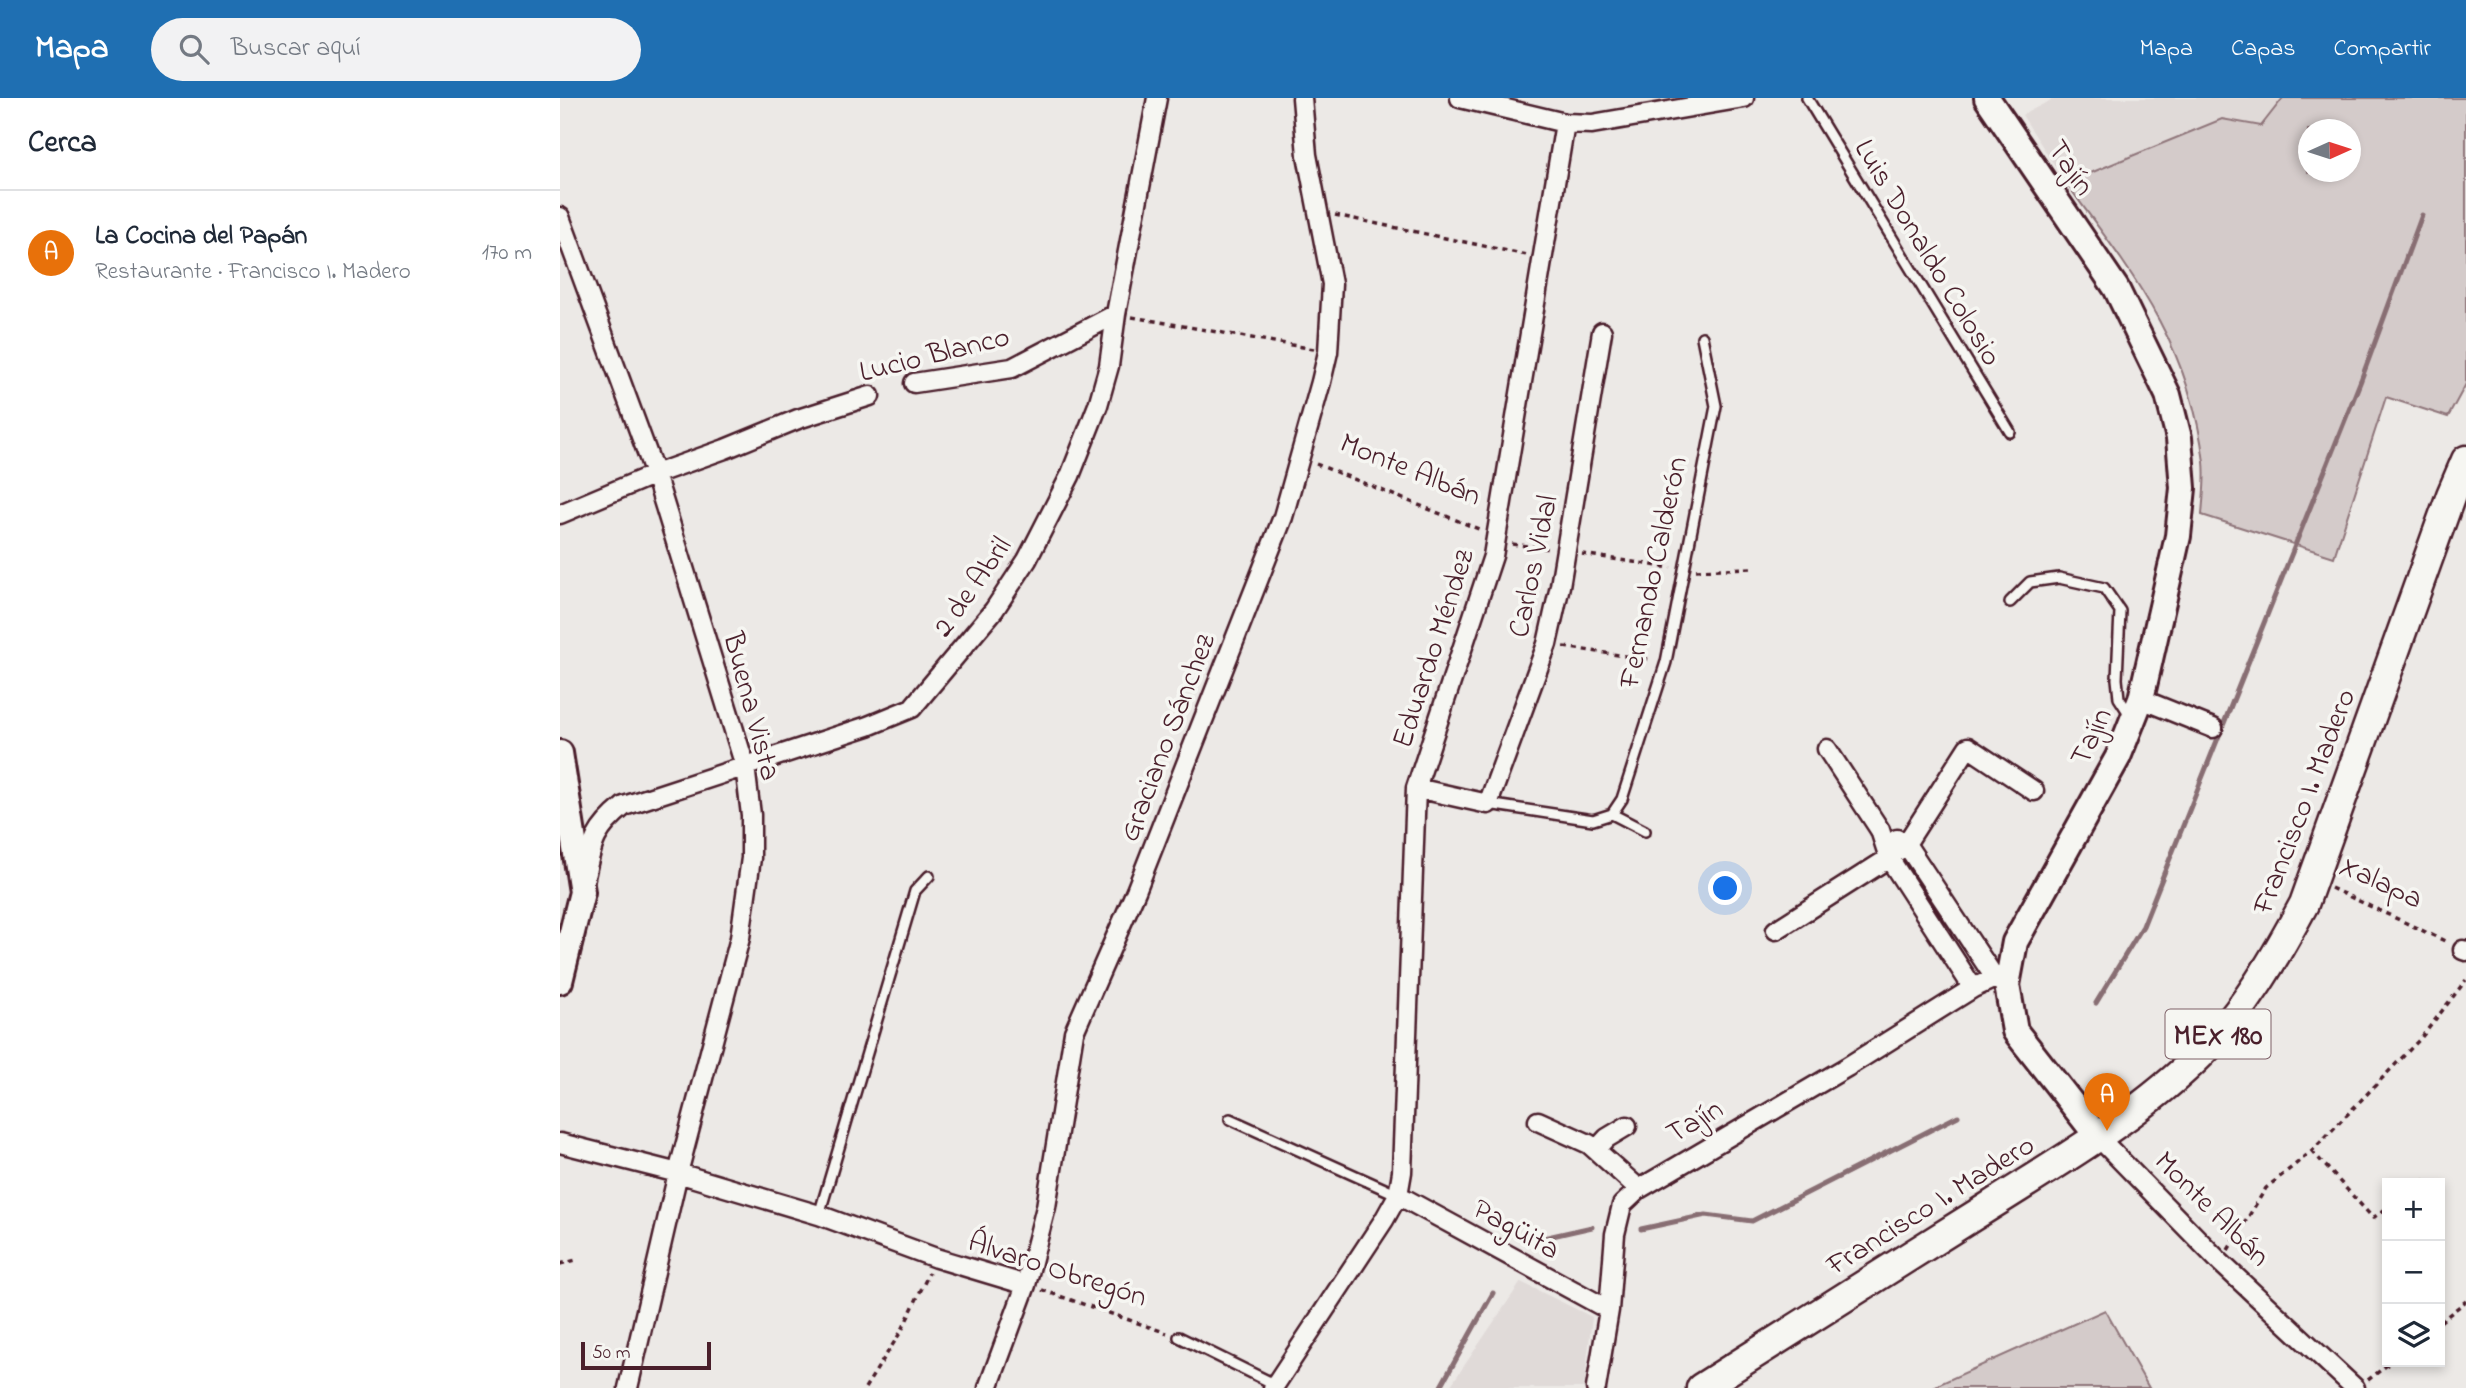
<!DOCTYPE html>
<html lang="es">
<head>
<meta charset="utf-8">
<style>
  :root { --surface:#fff; --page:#f2f2f3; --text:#1f2937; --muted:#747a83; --line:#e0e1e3; --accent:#1f6fb2 }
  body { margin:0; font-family:"Indie Flower",sans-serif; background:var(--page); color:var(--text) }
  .controls { position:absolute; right:21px; bottom:21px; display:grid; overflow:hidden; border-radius:0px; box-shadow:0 4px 10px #0003 }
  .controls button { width:63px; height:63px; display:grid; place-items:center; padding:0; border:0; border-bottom:2px solid var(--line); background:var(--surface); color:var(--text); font:35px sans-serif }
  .compass { position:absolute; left:1738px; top:21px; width:63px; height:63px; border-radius:50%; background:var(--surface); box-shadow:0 4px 10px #0003; rotate:87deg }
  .scale { position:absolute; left:21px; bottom:18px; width:130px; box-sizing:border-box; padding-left:7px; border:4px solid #4a1f2b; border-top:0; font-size:19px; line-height:24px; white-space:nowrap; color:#4a1f2b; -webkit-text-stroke:5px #f6f6f2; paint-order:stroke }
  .you { position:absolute; left:1166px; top:791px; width:24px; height:24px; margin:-18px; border:5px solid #fff; border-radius:50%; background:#1a73e8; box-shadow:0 0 0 10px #1a73e833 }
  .badge { display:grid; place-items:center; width:46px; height:46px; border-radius:50%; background:var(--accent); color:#fff; font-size:23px; font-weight:700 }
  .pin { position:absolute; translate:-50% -58px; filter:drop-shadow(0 2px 4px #0008) }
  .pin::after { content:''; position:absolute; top:37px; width:24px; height:21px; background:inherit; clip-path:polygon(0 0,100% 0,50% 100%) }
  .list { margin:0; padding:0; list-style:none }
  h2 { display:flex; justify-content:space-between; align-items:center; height:91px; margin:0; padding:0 28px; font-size:30px }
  h2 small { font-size:23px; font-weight:400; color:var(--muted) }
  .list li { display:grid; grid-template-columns:46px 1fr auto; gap:21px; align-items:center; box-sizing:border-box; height:126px; padding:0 28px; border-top:2px solid var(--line) }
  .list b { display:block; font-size:26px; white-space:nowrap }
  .list p { margin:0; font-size:23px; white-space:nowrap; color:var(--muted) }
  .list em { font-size:23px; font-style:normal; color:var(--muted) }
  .icon { flex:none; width:38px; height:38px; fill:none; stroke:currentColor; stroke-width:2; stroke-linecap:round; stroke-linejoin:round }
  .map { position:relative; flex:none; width:1906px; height:1290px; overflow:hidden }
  header { display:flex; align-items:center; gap:42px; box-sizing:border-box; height:98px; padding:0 35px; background:var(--accent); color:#fff }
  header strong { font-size:33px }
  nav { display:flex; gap:38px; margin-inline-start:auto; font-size:24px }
  .search { width:490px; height:63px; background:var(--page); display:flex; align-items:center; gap:18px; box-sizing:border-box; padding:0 24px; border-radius:38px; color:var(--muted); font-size:26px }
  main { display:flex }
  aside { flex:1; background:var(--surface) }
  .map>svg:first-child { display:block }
</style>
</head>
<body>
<header>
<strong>Mapa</strong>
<div class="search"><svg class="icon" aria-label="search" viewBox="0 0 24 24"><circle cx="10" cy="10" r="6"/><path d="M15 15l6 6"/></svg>Buscar aquí</div>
<nav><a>Mapa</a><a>Capas</a><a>Compartir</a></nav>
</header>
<main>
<aside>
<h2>Cerca<small></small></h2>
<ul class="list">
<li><span class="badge" style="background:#e8710a">A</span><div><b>La Cocina del Papán</b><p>Restaurante · Francisco I. Madero</p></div><em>170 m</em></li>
</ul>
</aside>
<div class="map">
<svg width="1906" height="1290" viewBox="0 0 1906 1290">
  <rect width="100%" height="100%" fill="#ece9e6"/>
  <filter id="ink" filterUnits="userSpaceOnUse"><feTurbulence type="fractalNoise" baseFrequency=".0143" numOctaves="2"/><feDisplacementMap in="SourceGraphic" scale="14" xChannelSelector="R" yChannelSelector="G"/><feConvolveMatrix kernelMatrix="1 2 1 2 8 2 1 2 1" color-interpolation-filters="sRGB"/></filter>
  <g filter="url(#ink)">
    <path fill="#e0dad8" d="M1495,0H1723L1701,28L1662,21L1506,85L1462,17Z
      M961,1184L1032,1219L1024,1290H889Z"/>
    <path fill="#d4cbca" stroke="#8f757a" stroke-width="2" fill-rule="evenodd" d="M1723,0H1906V286L1888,319L1826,299L1774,459L1642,417C1643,400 1646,381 1644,364C1630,247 1573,176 1506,85L1662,21L1701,28ZM1748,32H1790V74H1748Z
      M1545,1212L1589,1290H1373L1375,1288Z"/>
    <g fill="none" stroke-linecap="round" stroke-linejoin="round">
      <path stroke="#886e73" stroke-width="5" d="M1536,905L1583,828L1801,282L1862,117
        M1081,1131L1146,1117L1192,1123L1398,1018
        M970,1143L1032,1129
        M880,1290L933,1195"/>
      <defs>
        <path id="lane" d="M1247,0L1450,334
          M1450,504L1470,484L1499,480L1544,490L1560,513L1557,581L1559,600L1570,617
          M928,706L1033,722L1052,716L1062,701L1106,564L1156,308L1142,239
          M1052,716L1085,733
          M670,1021L838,1097
          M259,1117L355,793L369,778
          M619,1239L714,1286"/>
        <path id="street" d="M900,0L1005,25L1032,26L1184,0
          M0,119L95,376L185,668L191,717V760L180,840L118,1075L68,1290
          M354,285L452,270L556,216
          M0,416L95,376L165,351L238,321L310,298
          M1581,601L1653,630
          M1267,651L1320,732L1329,760L1413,890
          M856,690L928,706L987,546L1000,488L1042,234
          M1337,741L1346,746L1435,880
          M24,784C32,746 33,733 64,708L308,628L352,610L434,512L467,462L510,378L538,307L549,268L556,216L597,0
          M1216,832L1329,760L1346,746L1408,649L1474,693
          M1903,852L1906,853
          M978,1023L1029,1046L1079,1091
          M1538,1039L1661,1165L1795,1290
          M0,1045L118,1075L259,1117L376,1160L466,1187
          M1036,1052L1047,1040L1067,1028
          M838,1097L1049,1212
          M428,1290L466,1187L486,1109L514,934L576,793L723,419L761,284L768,254L772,186L747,57L742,0
          M713,1290L824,1122L838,1097L842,1074L856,690L933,458L1005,25
          M1036,1290L1049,1212L1055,1136L1062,1107L1079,1091L1287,969L1413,890L1435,880L1447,887"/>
        <path id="secondary" d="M1427,0L1556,190L1608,297L1619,340L1623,390L1618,438L1581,601L1558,659L1455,844L1447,887L1455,933L1538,1039
          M0,655L22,794L0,883"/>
        <path id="primary" d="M1141,1290C1236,1230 1332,1169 1428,1109C1502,1062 1580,1017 1643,954C1685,912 1716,858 1744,806L1891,397L1906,362"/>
      </defs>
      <use href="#lane" stroke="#4a1f2b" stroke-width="14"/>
      <use href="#street" stroke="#4a1f2b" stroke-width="23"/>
      <use href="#secondary" stroke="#4a1f2b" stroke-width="30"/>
      <use href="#primary" stroke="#4a1f2b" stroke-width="33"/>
      <path stroke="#4a1f2b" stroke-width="3.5" stroke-dasharray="5 5" stroke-linecap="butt" d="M775,117L967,157
        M572,219L754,251
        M756,366L921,432
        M952,446L990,451
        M1022,456L1111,470
        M1136,472L1191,470
        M1004,549L1093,562
        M1771,790L1887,844
        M1752,1053L1813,1120L1827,1110
        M1861,1085L1866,1081
        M1668,1152L1706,1090L1752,1053L1861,940L1906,882
        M0,1166L16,1162
        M482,1192L607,1235
        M1880,1224L1906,1203
        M1808,1282L1831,1264
        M305,1290L342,1232L369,1175"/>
      <use href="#lane" stroke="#f6f6f2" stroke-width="9"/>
      <use href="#street" stroke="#f6f6f2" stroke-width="18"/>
      <use href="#secondary" stroke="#f6f6f2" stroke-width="24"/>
      <use href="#primary" stroke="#f6f6f2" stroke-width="28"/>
    </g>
  </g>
  <g text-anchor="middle" stroke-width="7" stroke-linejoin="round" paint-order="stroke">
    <rect fill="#f6f6f2" stroke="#7e6067" stroke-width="2" x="1605.5" y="911.5" width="105" height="49" rx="5"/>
    <g font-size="28" font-weight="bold" fill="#4a1f2b">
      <text x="1658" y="946">MEX 180</text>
    </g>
    <g font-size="30" fill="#4a1f2b" stroke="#f6f6f2">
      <text transform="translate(1512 69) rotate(56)" y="10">Tajín</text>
      <text transform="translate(1369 154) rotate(59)" y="10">Luis Donaldo Colosio</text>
      <text transform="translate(374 255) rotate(-14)" y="10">Lucio Blanco</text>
      <text transform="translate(851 370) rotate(22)" y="10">Monte Albán</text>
      <text transform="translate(972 468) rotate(-78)" y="10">Carlos Vidal</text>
      <text transform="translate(1092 474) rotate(-78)" y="10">Fernando Calderón</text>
      <text transform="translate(411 488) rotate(-55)" y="10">2 de Abril</text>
      <text transform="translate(872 550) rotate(-72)" y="10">Eduardo Méndez</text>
      <text transform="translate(193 608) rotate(75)" y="10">Buena Vista</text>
      <text transform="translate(1530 638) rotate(-65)" y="10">Tajín</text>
      <text transform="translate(606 639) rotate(-69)" y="10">Graciano Sánchez</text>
      <text transform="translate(1743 703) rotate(-69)" y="10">Francisco I. Madero</text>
      <text transform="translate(1822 783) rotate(25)" y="10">Xalapa</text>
      <text transform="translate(1134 1022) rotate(-30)" y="10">Tajín</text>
      <text transform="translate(1370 1106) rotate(-32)" y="10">Francisco I. Madero</text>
      <text transform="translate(1653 1110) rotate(45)" y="10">Monte Albán</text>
      <text transform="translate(957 1130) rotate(29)" y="10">Pagüita</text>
      <text transform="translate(498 1170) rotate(18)" y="10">Álvaro Obregón</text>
    </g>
  </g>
</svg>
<div class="controls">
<button>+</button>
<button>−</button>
<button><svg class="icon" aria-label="layers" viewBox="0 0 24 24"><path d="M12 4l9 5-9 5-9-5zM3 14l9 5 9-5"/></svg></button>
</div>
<svg class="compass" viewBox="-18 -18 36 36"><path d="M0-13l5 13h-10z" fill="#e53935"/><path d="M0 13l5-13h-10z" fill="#747a83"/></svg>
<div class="scale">50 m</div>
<div class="you"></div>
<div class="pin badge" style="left:1547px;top:1033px;background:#e8710a">A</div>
</div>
</main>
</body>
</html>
